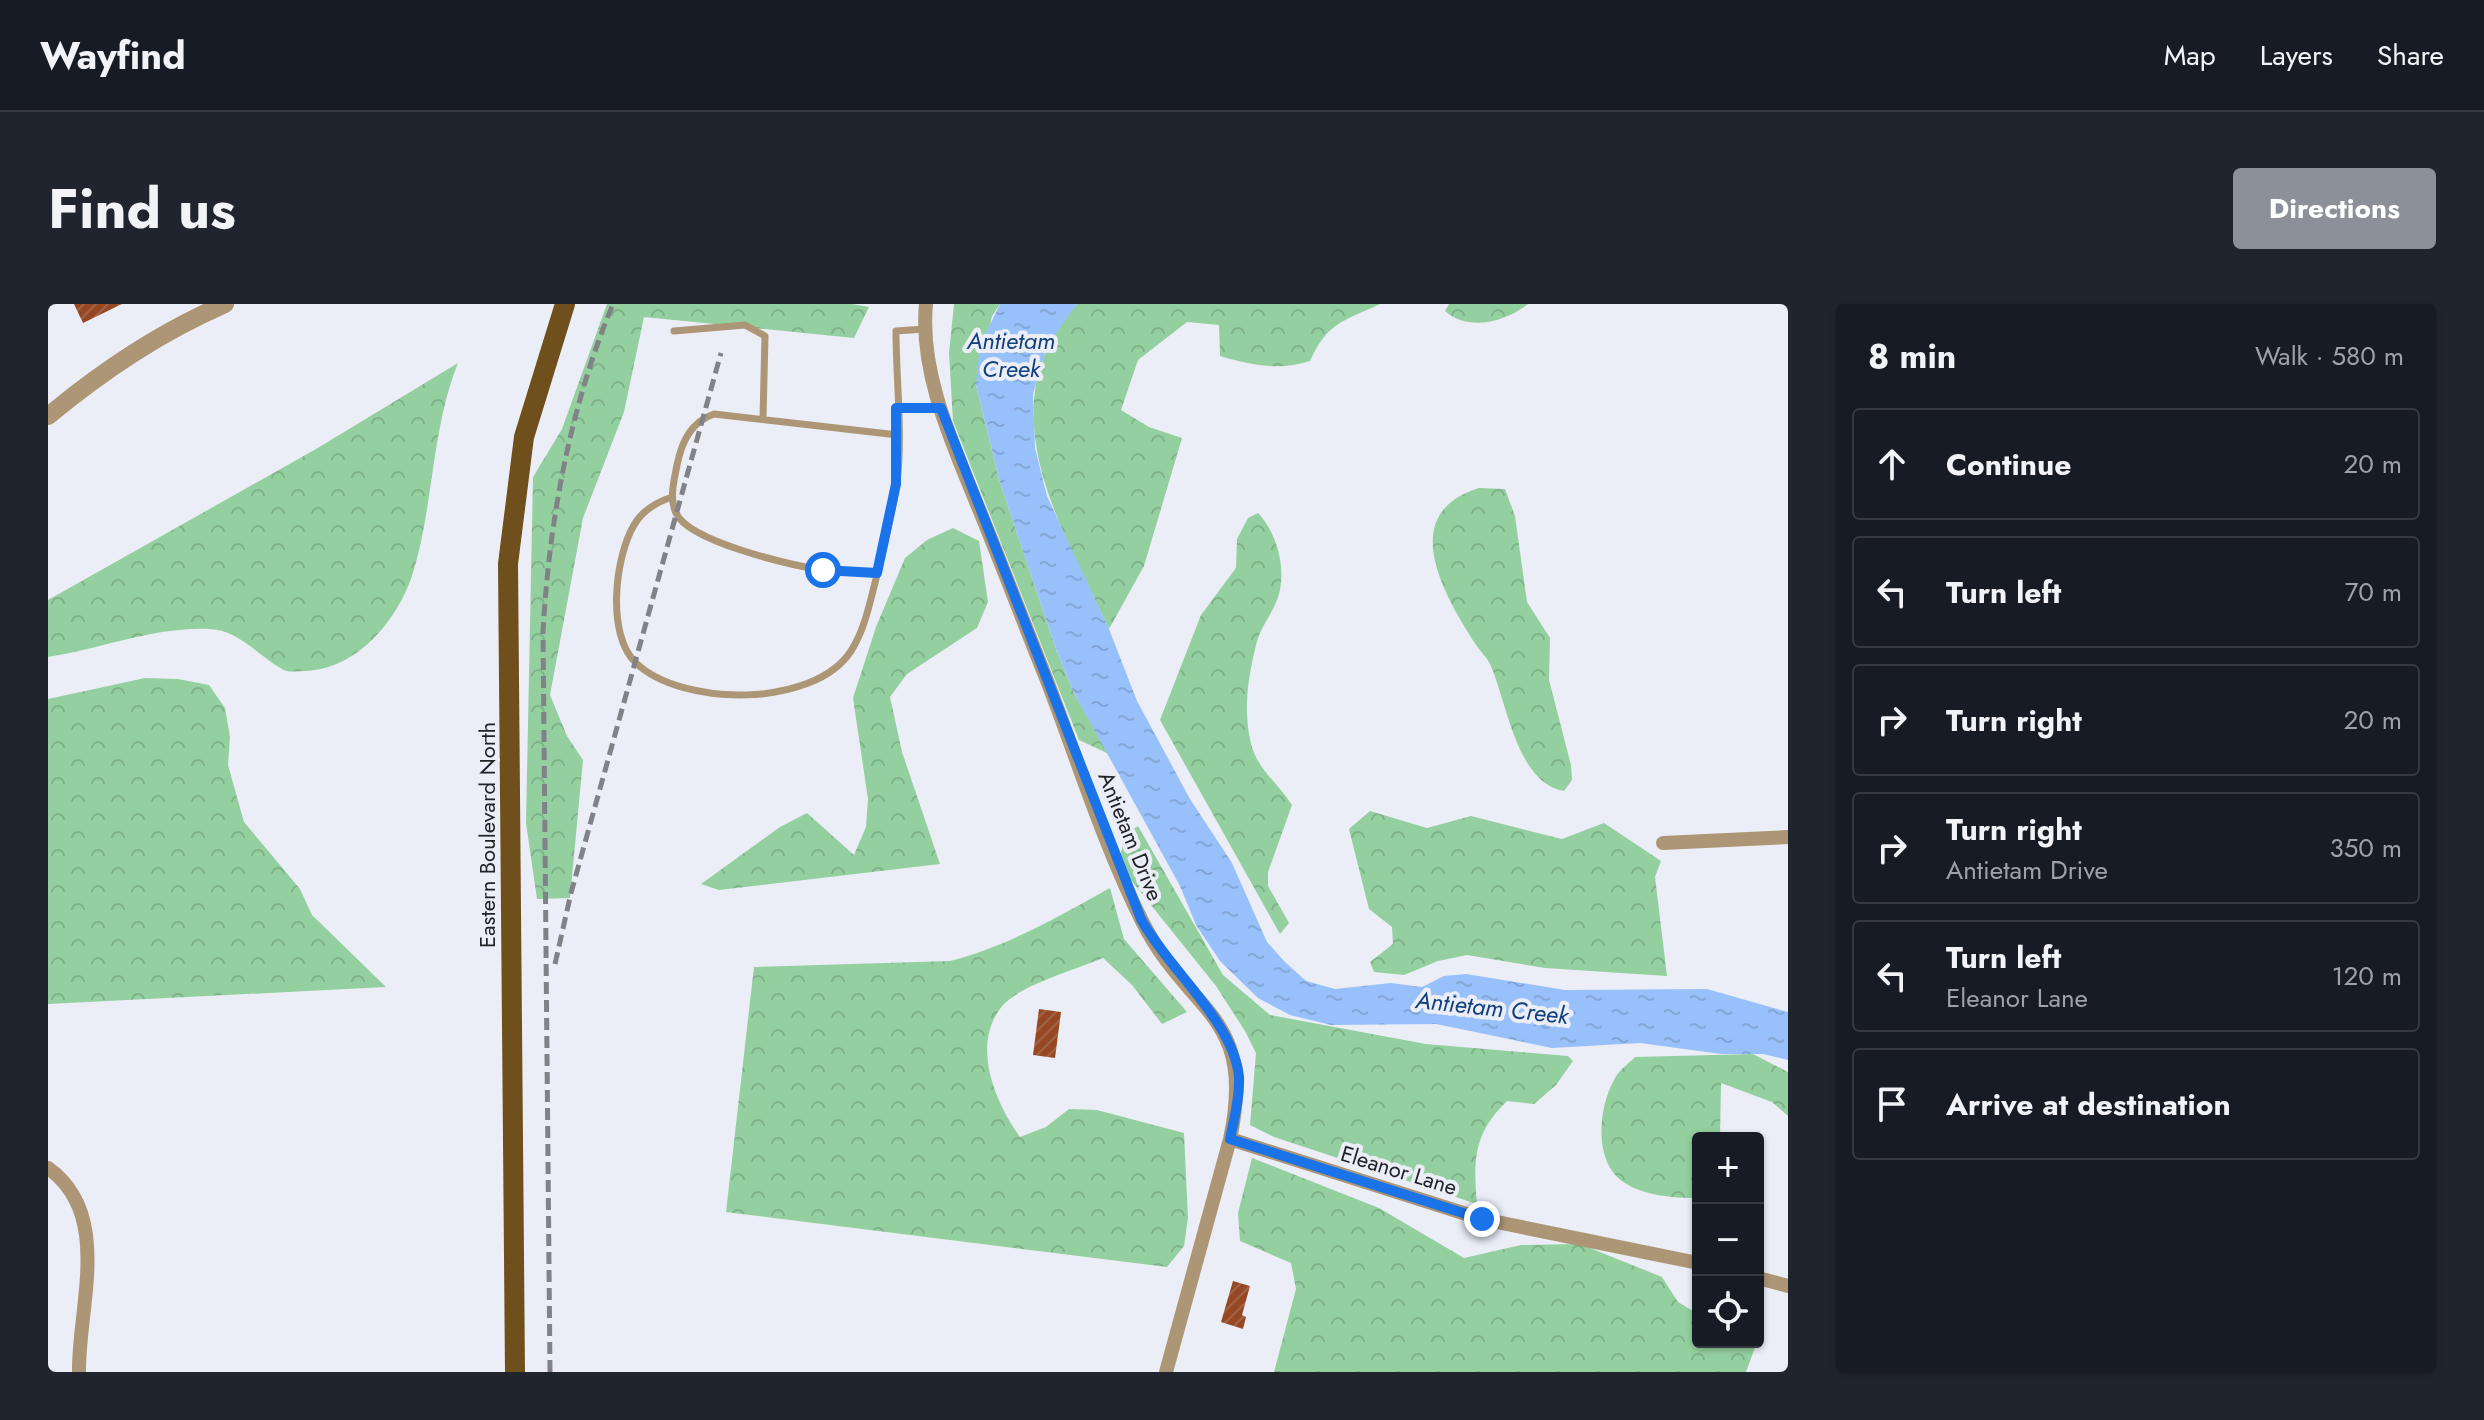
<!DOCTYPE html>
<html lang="en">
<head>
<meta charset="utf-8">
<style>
  :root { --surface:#171b24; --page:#20242c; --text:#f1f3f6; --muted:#9ea1a6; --line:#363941; --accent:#8c9099 }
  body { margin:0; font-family:Jost,sans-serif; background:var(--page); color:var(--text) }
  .controls { position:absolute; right:24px; bottom:24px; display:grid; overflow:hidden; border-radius:8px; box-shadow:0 2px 6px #0004 }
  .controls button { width:72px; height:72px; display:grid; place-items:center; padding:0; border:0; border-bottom:2px solid var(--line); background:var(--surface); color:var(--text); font:40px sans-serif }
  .stop { position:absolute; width:24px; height:24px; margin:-18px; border:6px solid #1a73e8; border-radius:50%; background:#fff }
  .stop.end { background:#1a73e8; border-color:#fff; box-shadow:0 2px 8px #0008 }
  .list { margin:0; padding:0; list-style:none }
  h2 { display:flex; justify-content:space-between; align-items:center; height:104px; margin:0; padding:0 32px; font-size:34px }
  h2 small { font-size:26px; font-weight:400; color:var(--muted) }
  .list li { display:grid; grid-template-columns:52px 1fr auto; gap:24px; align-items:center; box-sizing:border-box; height:112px; margin:0 16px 16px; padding:0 16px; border:2px solid var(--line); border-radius:8px }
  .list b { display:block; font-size:30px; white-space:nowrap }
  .list p { margin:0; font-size:26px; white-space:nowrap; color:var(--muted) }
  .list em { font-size:26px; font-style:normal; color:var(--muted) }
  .icon { flex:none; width:44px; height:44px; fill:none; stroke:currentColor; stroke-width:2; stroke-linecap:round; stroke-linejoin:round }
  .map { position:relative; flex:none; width:1740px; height:1068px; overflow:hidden; border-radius:8px }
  header { display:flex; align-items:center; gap:48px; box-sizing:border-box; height:112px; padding:0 40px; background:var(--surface); border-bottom:2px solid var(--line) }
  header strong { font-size:38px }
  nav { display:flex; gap:44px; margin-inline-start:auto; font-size:28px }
  .intro { display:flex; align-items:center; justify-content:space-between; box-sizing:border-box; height:192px; padding:0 48px }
  h1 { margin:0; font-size:56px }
  .button { padding:20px 36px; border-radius:8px; background:var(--accent); color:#fff; font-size:28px; font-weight:700 }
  main { display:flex; gap:48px; padding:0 48px }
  aside { flex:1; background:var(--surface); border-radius:8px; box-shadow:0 2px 6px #0004 }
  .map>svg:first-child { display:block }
</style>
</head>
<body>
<header>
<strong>Wayfind</strong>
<nav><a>Map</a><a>Layers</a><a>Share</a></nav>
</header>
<div class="intro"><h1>Find us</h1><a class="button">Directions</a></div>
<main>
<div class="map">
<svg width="1740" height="1068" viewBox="0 0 1740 1068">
  <defs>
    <pattern id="forest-crowns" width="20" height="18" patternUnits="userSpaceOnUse" patternTransform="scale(2)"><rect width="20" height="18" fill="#94d09f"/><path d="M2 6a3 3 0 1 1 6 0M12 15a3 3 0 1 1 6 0" fill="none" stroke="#7fb289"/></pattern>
    <pattern id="water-ripples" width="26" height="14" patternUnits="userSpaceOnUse" patternTransform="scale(2)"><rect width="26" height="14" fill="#98c1fb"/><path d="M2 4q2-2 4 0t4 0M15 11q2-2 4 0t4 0" fill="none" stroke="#83a6d7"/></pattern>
    <pattern id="building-hatch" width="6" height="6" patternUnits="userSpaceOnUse" patternTransform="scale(2)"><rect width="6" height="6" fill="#974822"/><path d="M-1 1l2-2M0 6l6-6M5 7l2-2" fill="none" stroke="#a06549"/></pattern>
  </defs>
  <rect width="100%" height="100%" fill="#ebedf7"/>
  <path fill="url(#forest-crowns)" d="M559,0H804L821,3L806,34L596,13L576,108L535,214L502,391L519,432L535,456L522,594L489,595L478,519L485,173L514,125Z
    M906,0H952L944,12L928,81L951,175L1009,348L1026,389L1061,450L1031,436L905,117L901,49Z
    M1029,0H1332C1294,18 1280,18 1262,57C1231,67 1203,61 1172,52L1171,21L1139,18L1090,56L1073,106L1101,123L1134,134L1096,262L1061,325C1014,223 936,103 1029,0Z
    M1401,0H1480C1458,18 1420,28 1397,7Z
    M410,59C383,126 386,203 364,272C348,318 309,365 257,367C250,367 240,369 234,365C209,351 191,326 161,325C104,323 54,345 0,353V296L268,145Z
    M1431,184L1457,185L1467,212L1479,298L1502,334L1501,376L1523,461L1524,476L1516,487C1468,479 1459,397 1442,360C1439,353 1432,347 1428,341C1397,292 1347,210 1431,184Z
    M1210,209C1229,229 1238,263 1231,290C1226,308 1212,323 1208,341C1200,374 1195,406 1203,440C1210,466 1230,479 1244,501L1220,568V582L1241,619L1232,630L1112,416L1153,311L1188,264L1189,235L1200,214Z
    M905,224L931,237L940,298L929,324L859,370L842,393L854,448L892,560L671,586L653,580L732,523L759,509L806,551L818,523L820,495L805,394L828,323L857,254L879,236Z
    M97,374L130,375L161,381L177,404L182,433L180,461L196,518L252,585L264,611L338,683L0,700V395Z
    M1322,507L1379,524L1423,512L1514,535L1556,519L1613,557L1607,573L1619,672L1497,664L1419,651L1390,657L1356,671L1326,668L1322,658L1345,640L1344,623L1321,605L1301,525Z
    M1090,522L1175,671L1222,711L1378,740L1520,752L1525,757L1508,781L1486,800L1459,797C1426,829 1425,855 1429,900L1226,833L1202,821L1208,749L1197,727L1168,682L1070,560L1078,530Z
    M1062,584L1076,635L1139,708L1114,720L1084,681L1055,654C1029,665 973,681 955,701C922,740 947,798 972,833L998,823L1021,805L1049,806L1136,829L1140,914L1136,942L1119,963L678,908L706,663L902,657C960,642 1010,613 1062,584Z
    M1705,750L1740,768V812L1724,798L1673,779L1672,834H1650V894C1627,894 1597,892 1577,879C1545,860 1550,804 1566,776C1570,767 1580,760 1587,753Z
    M1204,854L1331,904L1416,954L1473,941L1532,940L1614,973L1630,998L1650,1010V1038H1709L1698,1068H1226L1248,985L1243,959L1192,937L1190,909Z"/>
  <path fill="url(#water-ripples)" d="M952,0H1029L999,42L985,90L987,144L999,192L1061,325L1089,397L1142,495L1184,559L1219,638L1236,657L1258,677L1287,685L1343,679L1374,683L1396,672L1418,670L1517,686L1659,685L1740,708V756L1715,750H1673L1592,739L1504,744L1388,720L1283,721L1242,711L1210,694L1172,657L1148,621L1132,582L1026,389L1009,348L951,175L928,81L932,41Z"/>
  <path fill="url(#building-hatch)" d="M26,0H74L35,19Z
    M991,705L1013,708L1007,754L985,751Z
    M1185,977L1202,982L1194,1011L1198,1013L1195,1025L1173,1018Z"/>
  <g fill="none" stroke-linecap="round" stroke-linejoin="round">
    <path stroke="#ad9676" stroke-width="7" d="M626,27L697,21L717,32L715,114
      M848,104H891
      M624,193C609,198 594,207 586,221C567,253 558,331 588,359C634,403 766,404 803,347C816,327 821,302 827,279C835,246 844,212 849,178C855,129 848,77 848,27L877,25
      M829,269C811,268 792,269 774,266C743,261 641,238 628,209C621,194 626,177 629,161C634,137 643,118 666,110L850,131"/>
    <path stroke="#ad9676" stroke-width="14" d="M878,0C871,71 907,145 933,210C955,264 976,319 998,374C1029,454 1055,539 1094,617C1141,711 1209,709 1182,835L1118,1068
      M1615,539L1740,533
      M1182,835L1434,915L1650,959
      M0,864C65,910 30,1003 31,1068
      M1710,974L1740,982"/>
    <path stroke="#ad9676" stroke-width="18" d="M0,112C56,66 111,29 177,0"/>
    <path stroke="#6f4f1b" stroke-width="20" d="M467,1068L460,260L476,133L517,0"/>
    <path stroke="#818288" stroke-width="5" stroke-dasharray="12 6" stroke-linecap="butt" d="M507,660L523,589L673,49
      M502,1068L495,328C501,217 522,103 565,0"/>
  </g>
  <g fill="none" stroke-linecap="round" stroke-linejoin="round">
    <path stroke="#1a73e8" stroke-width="10" d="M775,266L829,269L848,180V104H893L1093,615C1120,665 1186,718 1191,773C1192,794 1186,815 1182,835L1434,915"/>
  </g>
  <g text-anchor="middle" stroke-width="8" stroke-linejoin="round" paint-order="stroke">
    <g font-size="22" fill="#222326" stroke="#ebedf7">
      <text transform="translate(439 531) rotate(-90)" y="8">Eastern Boulevard North</text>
      <text transform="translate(1083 532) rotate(68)" y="8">Antietam Drive</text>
      <text transform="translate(1351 866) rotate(17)" y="8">Eleanor Lane</text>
    </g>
    <g font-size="24" font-style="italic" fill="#10407f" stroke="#ebedf7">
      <text x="963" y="45">Antietam<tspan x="963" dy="28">Creek</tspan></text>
      <text transform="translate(1444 704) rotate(6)" y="8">Antietam Creek</text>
    </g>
  </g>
</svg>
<div class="controls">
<button>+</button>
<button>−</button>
<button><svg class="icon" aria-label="locate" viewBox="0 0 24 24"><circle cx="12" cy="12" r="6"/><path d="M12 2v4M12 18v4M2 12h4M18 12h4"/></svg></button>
</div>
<div class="stop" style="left:775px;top:266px"></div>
<div class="stop end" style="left:1434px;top:915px"></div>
</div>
<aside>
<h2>8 min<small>Walk · 580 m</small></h2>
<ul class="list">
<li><svg class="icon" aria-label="ahead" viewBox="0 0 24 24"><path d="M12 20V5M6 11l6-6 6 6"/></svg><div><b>Continue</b></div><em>20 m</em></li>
<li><svg class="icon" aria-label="left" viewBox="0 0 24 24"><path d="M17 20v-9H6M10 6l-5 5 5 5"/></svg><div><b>Turn left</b></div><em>70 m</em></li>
<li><svg class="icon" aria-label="right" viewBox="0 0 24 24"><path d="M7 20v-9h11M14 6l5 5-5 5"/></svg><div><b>Turn right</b></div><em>20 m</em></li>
<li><svg class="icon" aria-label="right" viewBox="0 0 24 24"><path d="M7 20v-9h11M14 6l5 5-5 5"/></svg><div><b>Turn right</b><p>Antietam Drive</p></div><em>350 m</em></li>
<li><svg class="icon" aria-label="left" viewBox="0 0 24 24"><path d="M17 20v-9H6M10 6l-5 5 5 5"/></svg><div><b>Turn left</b><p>Eleanor Lane</p></div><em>120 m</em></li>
<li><svg class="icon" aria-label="arrive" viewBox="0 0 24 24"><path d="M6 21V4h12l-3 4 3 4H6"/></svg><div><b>Arrive at destination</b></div></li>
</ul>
</aside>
</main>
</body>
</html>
